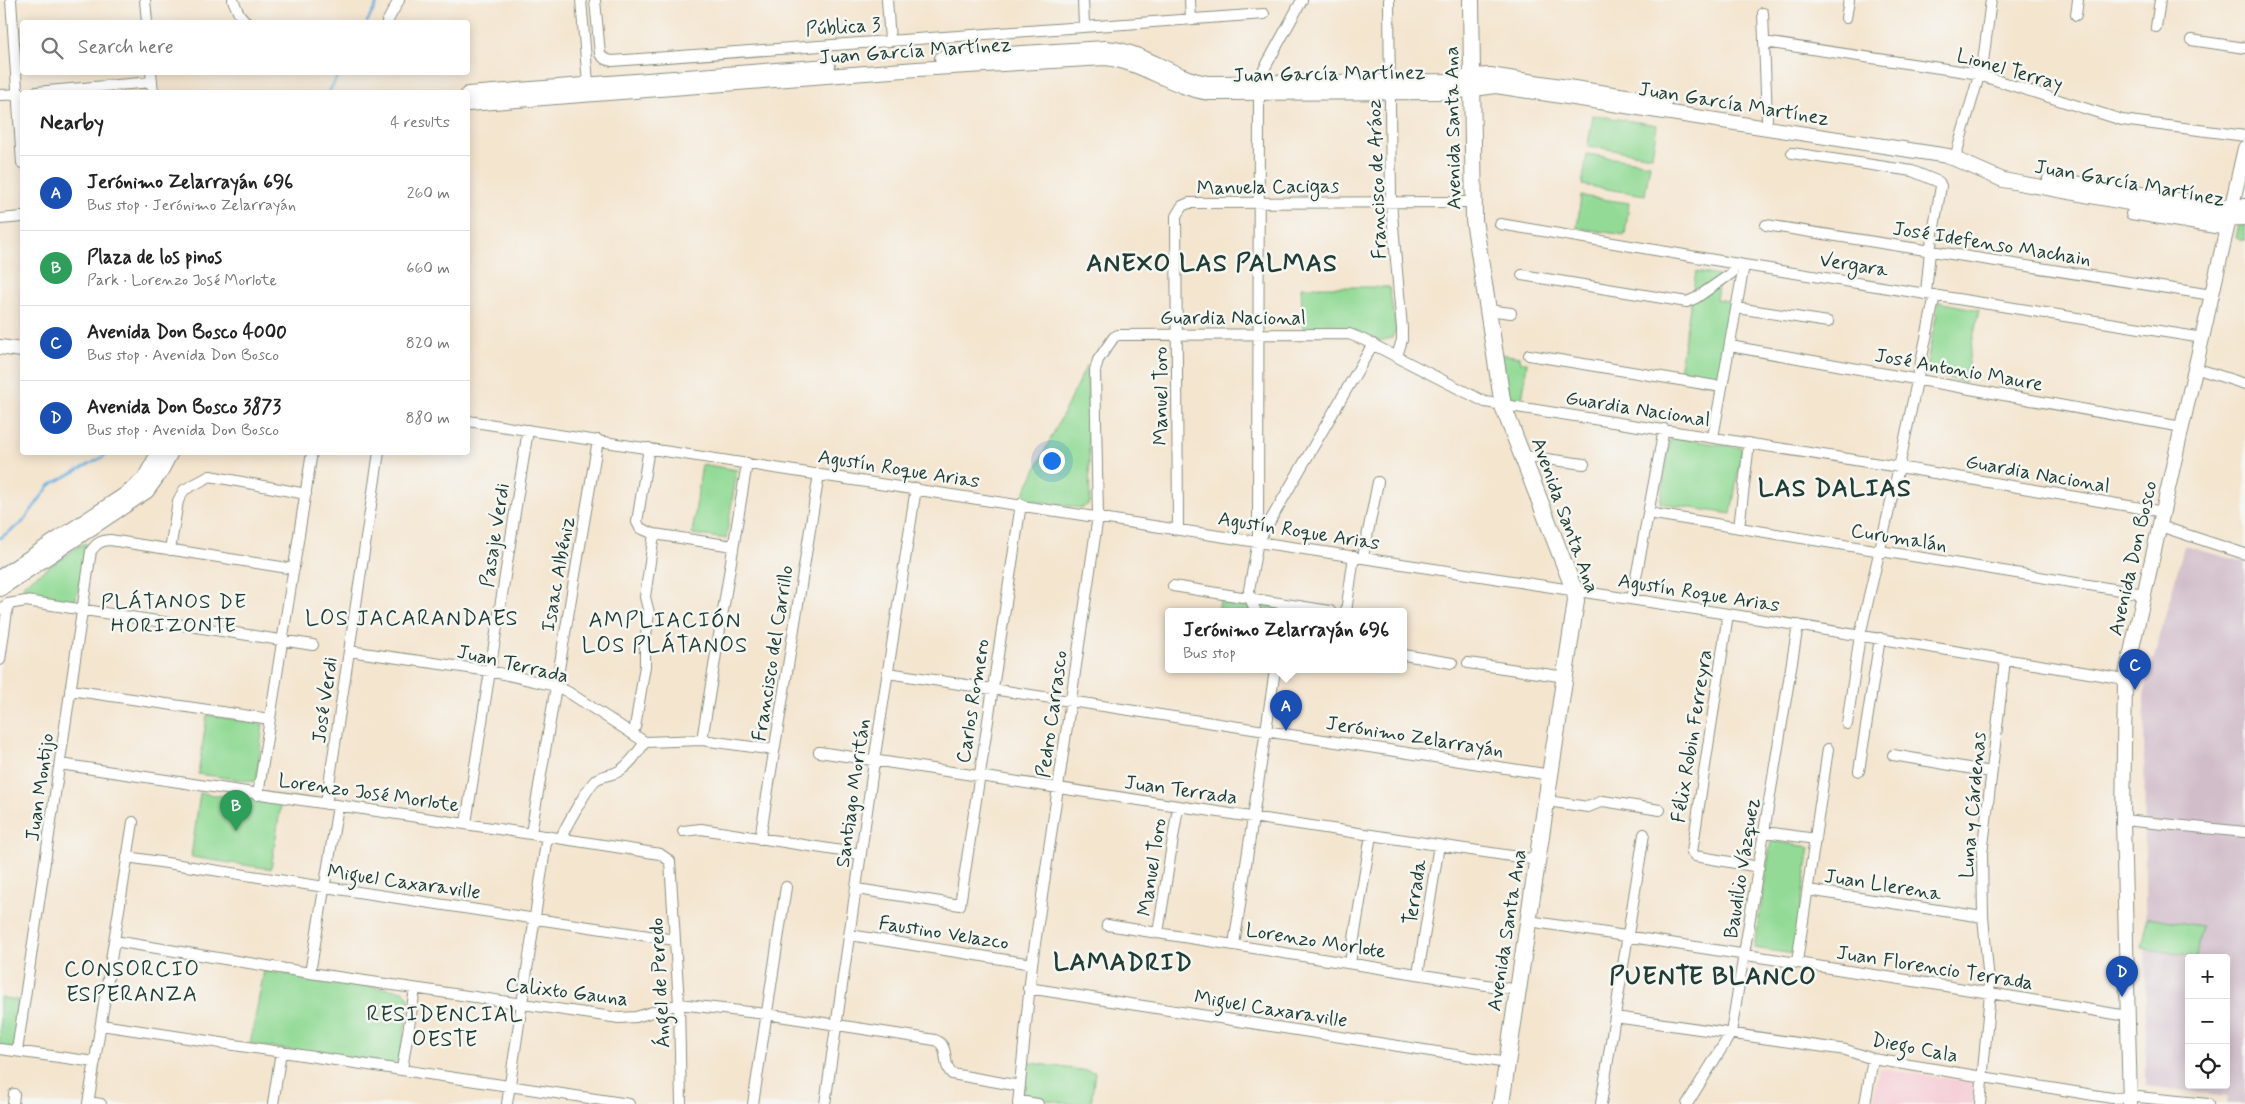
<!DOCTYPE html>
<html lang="en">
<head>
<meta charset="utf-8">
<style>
  :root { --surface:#fff; --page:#f6f6f6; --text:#222; --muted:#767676; --line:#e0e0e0; --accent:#c8321e }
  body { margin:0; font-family:Mynerve,sans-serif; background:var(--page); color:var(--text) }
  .controls { position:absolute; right:15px; bottom:15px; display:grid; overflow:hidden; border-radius:5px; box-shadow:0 2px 12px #0003 }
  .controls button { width:45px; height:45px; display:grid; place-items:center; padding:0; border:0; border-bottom:1px solid var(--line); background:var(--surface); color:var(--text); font:25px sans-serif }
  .you { position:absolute; left:1051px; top:460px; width:18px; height:18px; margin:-12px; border:4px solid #fff; border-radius:50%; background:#1a73e8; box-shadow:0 0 0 8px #1a73e833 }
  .badge { display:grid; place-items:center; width:32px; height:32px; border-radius:50%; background:var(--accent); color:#fff; font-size:16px; font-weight:700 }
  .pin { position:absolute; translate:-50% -41px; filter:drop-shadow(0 1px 2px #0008) }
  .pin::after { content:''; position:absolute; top:26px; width:18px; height:15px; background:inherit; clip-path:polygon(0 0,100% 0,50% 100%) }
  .popup { position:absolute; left:1165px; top:608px; width:242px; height:65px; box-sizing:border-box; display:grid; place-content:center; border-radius:5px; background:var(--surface); filter:drop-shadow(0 1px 4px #0005); font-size:16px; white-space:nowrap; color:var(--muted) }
  .popup b { font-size:19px; color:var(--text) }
  .popup::after { content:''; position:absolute; left:50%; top:100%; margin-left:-10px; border:10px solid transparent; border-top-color:var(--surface) }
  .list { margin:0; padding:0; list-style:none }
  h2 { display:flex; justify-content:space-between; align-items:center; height:65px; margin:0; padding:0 20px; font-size:21px }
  h2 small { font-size:16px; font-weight:400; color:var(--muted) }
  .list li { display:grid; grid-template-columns:32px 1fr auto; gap:15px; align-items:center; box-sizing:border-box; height:75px; padding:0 20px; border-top:1px solid var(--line) }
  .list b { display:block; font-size:19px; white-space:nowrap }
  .list p { margin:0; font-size:16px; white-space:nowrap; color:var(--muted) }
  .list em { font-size:16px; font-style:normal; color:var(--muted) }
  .icon { flex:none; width:28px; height:28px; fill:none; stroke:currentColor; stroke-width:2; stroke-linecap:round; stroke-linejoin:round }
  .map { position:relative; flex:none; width:2245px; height:1104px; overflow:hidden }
  .search { position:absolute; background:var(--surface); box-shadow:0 2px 12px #0003; left:20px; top:20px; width:450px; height:55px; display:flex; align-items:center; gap:12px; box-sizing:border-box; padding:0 18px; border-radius:5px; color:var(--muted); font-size:19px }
  .panel { position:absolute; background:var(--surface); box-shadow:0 2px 12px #0003; left:20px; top:90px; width:450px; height:365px; border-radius:5px }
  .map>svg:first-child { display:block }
</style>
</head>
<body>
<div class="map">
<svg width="2245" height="1104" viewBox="0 0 2245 1104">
  <rect width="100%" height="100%" fill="#f6f6f2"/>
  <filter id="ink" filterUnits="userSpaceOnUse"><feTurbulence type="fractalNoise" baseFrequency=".02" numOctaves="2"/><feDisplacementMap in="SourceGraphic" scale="10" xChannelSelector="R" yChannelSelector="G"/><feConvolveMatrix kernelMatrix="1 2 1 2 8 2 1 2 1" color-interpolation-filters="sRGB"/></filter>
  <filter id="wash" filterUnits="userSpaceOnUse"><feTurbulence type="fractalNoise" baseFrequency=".0096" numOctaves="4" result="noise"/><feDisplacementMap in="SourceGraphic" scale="20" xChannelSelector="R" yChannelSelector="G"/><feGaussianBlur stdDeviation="1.12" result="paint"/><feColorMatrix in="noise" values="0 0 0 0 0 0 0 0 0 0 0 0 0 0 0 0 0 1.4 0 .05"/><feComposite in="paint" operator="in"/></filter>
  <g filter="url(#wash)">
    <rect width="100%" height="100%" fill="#f4e5cf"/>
    <path fill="#f6cfd8" d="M1879,1068L1975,1083L1972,1104H1873Z"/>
    <path fill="#d1bdca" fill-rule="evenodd" d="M2184,546L2245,562V1104H2227L2228,1096L2146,1086L2144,694ZM2189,958H2226V1085H2189Z"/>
    <path fill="#92da95" stroke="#588c64" d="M1593,115L1657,125L1652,156L1588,146Z
      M1587,154L1650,164L1645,195L1582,185Z
      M1581,196L1629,203L1625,235L1577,228Z
      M2245,218V241L2236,238L2240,219Z
      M1696,272L1720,276L1716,299L1732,302L1719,385L1678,378Z
      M1301,287H1389L1396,329L1392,338C1371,345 1368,332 1351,330C1335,328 1318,330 1303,331Z
      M1939,302L1979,310L1964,382L1925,373Z
      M1500,354L1520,357L1521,362H1527L1522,401L1510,400Z
      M1087,365L1090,503L1082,508L1021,499Z
      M1671,437L1742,448L1731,514L1660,503Z
      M702,464L737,470L726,539L692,534Z
      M82,544H87L76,599L69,603L27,597L23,585Z
      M1221,596L1246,601L1250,612H1218Z
      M1256,601L1306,609L1305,612H1260Z
      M207,715L263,724L256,782L198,774Z
      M200,793L281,804L271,869L191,857Z
      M1771,841L1810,847L1793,954L1754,948Z
      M2148,917L2201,926L2196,957L2142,948Z
      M264,971L404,991L410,1000L399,1060L390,1065L250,1044Z
      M0,997L22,1001L13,1051L0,1049Z
      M1026,1062L1095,1072L1091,1104H1074L1022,1097Z"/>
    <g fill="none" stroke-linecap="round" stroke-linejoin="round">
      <path stroke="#70b5e6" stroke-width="2.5" d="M367,22L379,0
        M329,92L340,72
        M0,538L22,523L50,485L103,457L107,452"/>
    </g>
  </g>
  <g filter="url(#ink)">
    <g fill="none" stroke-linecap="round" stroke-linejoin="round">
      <defs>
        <path id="minor" d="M11,0L22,163
          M145,0L147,22
          M233,0L239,14L246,22
          M581,0L588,83
          M595,0L600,54L605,59L612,61L1264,14
          M887,0L890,40
          M1083,0L1084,25
          M1190,0L1191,19
          M1389,0L1391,203L1402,328V340L1397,356
          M1763,13L1767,119
          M2076,15L2078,0
          M1846,18L1849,0
          M387,22L399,0
          M2156,27L2160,0
          M2191,40L2245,48
          M1764,42L1973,73L2122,120L2245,136
          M151,72L153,92
          M36,92L152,82
          M0,95L22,94
          M1792,153L1912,171L1939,182L1941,186L1930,251L1926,293
          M1955,158L1983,62L1991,0
          M2131,214L2227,230
          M0,219L22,217
          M1500,224L1744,265L2203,338
          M1766,225L2212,295
          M1522,275L1687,302L1696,298L1732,273L1734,264
          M1737,308L1828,322
          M1488,310L1511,313
          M1730,346L2182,427
          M1529,355L1722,387
          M2195,368L2245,384
          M468,421L1728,614L2125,679
          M1713,437L1744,265
          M1523,456L1584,464
          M1648,513L2144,594
          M2160,526L2245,554
          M1178,528L1176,216L1182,206L1189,203L1473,202
          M1739,528L1749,443
          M654,534L733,546
          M1259,540L1373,344
          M170,550L178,501L184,490L210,476L306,494
          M1363,557L1378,482
          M1173,586L1330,611
          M1632,599L1664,429
          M0,609L8,604L26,601L313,645
          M1256,612L1250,598L1249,590L1258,541L1259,93L1262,73L1302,0
          M1346,612L1354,556
          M1728,614L1692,852L1695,856L1759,867
          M349,651L490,671L556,686L568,692L645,742L702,740L774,750
          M1404,655L1452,663
          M0,660L8,604
          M1468,663L1566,677
          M888,673L1551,775
          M70,690L270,719
          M1847,724L1860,635L1899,467L1935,295
          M632,733L635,727L645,666V643L649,613L645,597L654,534L640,528L637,522L649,448
          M702,740L747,463
          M819,752L1538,860
          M1893,755L1991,772
          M60,764C260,795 461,822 660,854L670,861L679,1004L681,1104
          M1859,771L1880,638
          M258,795L312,452
          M1547,801L1588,807L1603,801L1660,810
          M326,804L379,452
          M2123,820L2245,832
          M466,823L528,430
          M683,831L701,829L861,854
          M1765,832L1816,839
          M531,833L598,440
          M561,838C565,828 589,784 597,779C604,775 613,775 619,771C630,765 638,752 645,742
          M760,839L819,474
          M127,857L675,940
          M857,889L960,905L1021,504
          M1808,890L1983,917
          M1529,921L1990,993L2127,1016
          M1107,925L1518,990
          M1158,933L1178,807
          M850,935L1032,964
          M114,941L310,973L619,1018L636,1017L679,1004L766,1014L935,1040C951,1046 941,1064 952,1074L1020,1086
          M1234,945L1275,670
          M1797,962L1828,749
          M1350,963L1371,835
          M310,973L338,806
          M1418,974L1439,845
          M1028,988L1507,1063
          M1615,1017L1846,1050L1873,1059L2112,1098L2138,1097L2208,1104
          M101,1025L629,1104
          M0,1049L95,1062
          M17,1051L91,551C97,543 100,541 110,540L294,569
          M402,1069L415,989
          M1019,1101L1038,1104
          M88,1102L101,1104
          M13,1104L14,1094
          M88,1104L133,822
          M273,1104L281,1051
          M507,1104L547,836
          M753,1104L786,887
          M825,1104L874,762L916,488
          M1018,1104L1032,964L1098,516L1095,371L1098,360L1114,337L1118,335L1349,334L1364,340L1485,402L1899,467L2164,512
          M1601,1104L1644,834
          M1687,1104L1731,1033L1798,625
          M1865,1104L1873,1059
          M1980,1104L1990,993L1983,917L1982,854L2005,660"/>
        <path id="secondary" d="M942,58L1105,48C1143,50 1171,77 1207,83L1453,81L1472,76L1490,75L1665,102
          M468,94L828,66
          M468,104L917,69L1105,58C1143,62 1172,88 1210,93L1452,92L1496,86L1948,156L2003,180L2216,219L2245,218
          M2050,179L2218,207L2245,206
          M0,347L22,350
          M0,577L126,494L144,479L159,452
          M0,589L147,491L160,473L171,452
          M2130,1104L2123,820L2125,679L2245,148"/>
        <path id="primary" d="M1471,0L1474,220L1503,406L1575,592L1576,601L1501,1104"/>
      </defs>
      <use href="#minor" stroke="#8a9182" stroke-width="12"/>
      <use href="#secondary" stroke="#8a9182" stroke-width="16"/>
      <use href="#primary" stroke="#8a9182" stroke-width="18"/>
      <use href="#minor" stroke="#fff" stroke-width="10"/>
      <use href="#secondary" stroke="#fff" stroke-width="14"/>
      <use href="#primary" stroke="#fff" stroke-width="16"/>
    </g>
  </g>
  <g text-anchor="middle" stroke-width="5" stroke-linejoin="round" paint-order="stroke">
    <g font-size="20" fill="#1f3d34" stroke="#f6f6f2">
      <text transform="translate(843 26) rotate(-4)" y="7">Pública 3</text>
      <text transform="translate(915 50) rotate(-4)" y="7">Juan García Martínez</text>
      <text transform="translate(2010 69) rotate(16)" y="7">Lionel Terray</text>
      <text transform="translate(1329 73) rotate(-1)" y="7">Juan García Martínez</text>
      <text transform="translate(1734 103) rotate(9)" y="7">Juan García Martínez</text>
      <text transform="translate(1452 128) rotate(-91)" y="7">Avenida Santa Ana</text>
      <text transform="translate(1376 179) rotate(-92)" y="7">Francisco de Aráoz</text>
      <text transform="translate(2130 182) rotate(10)" y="7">Juan García Martínez</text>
      <text transform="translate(1268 186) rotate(-1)" y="7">Manuela Cacigas</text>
      <text transform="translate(1992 243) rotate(9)" y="7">José Idefenso Machain</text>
      <text transform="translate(1854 264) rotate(9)" y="7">Vergara</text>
      <text x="1233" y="324">Guardia Nacional</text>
      <text transform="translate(1959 369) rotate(10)" y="7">José Antonio Maure</text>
      <text transform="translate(1160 396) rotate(-90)" y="7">Manuel Toro</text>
      <text transform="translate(1638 408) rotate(9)" y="7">Guardia Nacional</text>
      <text transform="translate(899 468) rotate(9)" y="7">Agustín Roque Arias</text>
      <text transform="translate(2038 473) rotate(10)" y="7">Guardia Nacional</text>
      <text transform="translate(1566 515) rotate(70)" y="7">Avenida Santa Ana</text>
      <text transform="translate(1299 530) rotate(9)" y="7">Agustín Roque Arias</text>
      <text transform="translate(494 535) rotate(-81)" y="7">Pasaje Verdi</text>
      <text transform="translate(1899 537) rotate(9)" y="7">Curumalán</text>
      <text transform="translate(2132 558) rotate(-77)" y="7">Avenida Don Bosco</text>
      <text transform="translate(557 574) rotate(-80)" y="7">Isaac Albéniz</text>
      <text transform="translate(1699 592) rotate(9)" y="7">Agustín Roque Arias</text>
      <text transform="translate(772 653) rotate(-81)" y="7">Francisco del Carrillo</text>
      <text transform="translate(513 663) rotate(13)" y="7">Juan Terrada</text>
      <text transform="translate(324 700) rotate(-82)" y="7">José Verdi</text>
      <text transform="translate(972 701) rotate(-81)" y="7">Carlos Romero</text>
      <text transform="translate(1051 714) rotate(-82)" y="7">Pedro Carrasco</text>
      <text transform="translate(1415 736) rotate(9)" y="7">Jerónimo Zelarrayán</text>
      <text transform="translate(1691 736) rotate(-81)" y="7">Félix Robin Ferreyra</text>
      <text transform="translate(39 787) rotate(-82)" y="7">Juan Montijo</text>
      <text transform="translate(1181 789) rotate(8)" y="7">Juan Terrada</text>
      <text transform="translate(369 792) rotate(8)" y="7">Lorenzo José Morlote</text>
      <text transform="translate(852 793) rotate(-82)" y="7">Santiago Moritán</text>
      <text transform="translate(1972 805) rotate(-85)" y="7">Luna y Cárdenas</text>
      <text transform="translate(1151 867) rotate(-81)" y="7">Manuel Toro</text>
      <text transform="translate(1741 868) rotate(-81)" y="7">Baudilio Vázquez</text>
      <text transform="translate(404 881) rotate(8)" y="7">Miguel Caxaraville</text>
      <text transform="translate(1883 884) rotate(9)" y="7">Juan Llerena</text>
      <text transform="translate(1414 892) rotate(-81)" y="7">Terrada</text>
      <text transform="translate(1506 930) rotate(-81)" y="7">Avenida Santa Ana</text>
      <text transform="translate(944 932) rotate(9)" y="7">Faustino Velazco</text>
      <text transform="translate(1316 940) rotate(9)" y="7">Lorenzo Morlote</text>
      <text transform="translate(1935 967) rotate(9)" y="7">Juan Florencio Terrada</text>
      <text transform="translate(659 983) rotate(-93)" y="7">Ángel de Peredo</text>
      <text transform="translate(567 991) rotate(7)" y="7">Calixto Gauna</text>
      <text transform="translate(1271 1008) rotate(9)" y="7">Miguel Caxaraville</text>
      <text transform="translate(1915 1047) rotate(11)" y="7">Diego Cala</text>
    </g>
    <g font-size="21" letter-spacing="1" fill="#1f3d34" stroke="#f6f6f2">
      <text x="174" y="608">PLÁTANOS DE<tspan x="174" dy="24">HORIZONTE</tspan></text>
    </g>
    <g font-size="22" letter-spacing="1" fill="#1f3d34" stroke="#f6f6f2">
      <text x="412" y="625">LOS JACARANDAES</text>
      <text x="665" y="627">AMPLIACIÓN<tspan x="665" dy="25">LOS PLÁTANOS</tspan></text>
      <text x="132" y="976">CONSORCIO<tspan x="132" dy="25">ESPERANZA</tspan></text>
      <text x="445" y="1021">RESIDENCIAL<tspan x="445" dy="25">OESTE</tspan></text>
    </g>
    <g font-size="25" font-weight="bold" letter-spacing="1" fill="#1f3d34" stroke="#f6f6f2">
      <text x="1212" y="271">ANEXO LAS PALMAS</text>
      <text x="1835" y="496">LAS DALIAS</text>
      <text x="1123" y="970">LAMADRID</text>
      <text x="1713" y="984">PUENTE BLANCO</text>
    </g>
  </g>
</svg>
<div class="controls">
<button>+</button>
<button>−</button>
<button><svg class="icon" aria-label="locate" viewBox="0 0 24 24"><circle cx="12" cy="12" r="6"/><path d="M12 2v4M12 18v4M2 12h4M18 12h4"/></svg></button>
</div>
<div class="you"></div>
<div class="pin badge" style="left:1286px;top:731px;background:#1a4fb4">A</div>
<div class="popup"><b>Jerónimo Zelarrayán 696</b>Bus stop</div>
<div class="pin badge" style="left:236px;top:831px;background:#2e9e5b">B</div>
<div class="pin badge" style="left:2135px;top:690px;background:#1a4fb4">C</div>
<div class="pin badge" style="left:2122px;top:997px;background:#1a4fb4">D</div>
<div class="search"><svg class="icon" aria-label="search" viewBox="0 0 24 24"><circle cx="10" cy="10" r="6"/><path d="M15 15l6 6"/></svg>Search here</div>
<section class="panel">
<h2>Nearby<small>4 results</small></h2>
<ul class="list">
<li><span class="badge" style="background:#1a4fb4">A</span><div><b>Jerónimo Zelarrayán 696</b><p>Bus stop · Jerónimo Zelarrayán</p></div><em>260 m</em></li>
<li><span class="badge" style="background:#2e9e5b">B</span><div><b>Plaza de los pinos</b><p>Park · Lorenzo José Morlote</p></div><em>660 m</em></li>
<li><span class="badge" style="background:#1a4fb4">C</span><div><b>Avenida Don Bosco 4000</b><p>Bus stop · Avenida Don Bosco</p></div><em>820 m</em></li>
<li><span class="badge" style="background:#1a4fb4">D</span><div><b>Avenida Don Bosco 3873</b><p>Bus stop · Avenida Don Bosco</p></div><em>880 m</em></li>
</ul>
</section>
</div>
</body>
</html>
